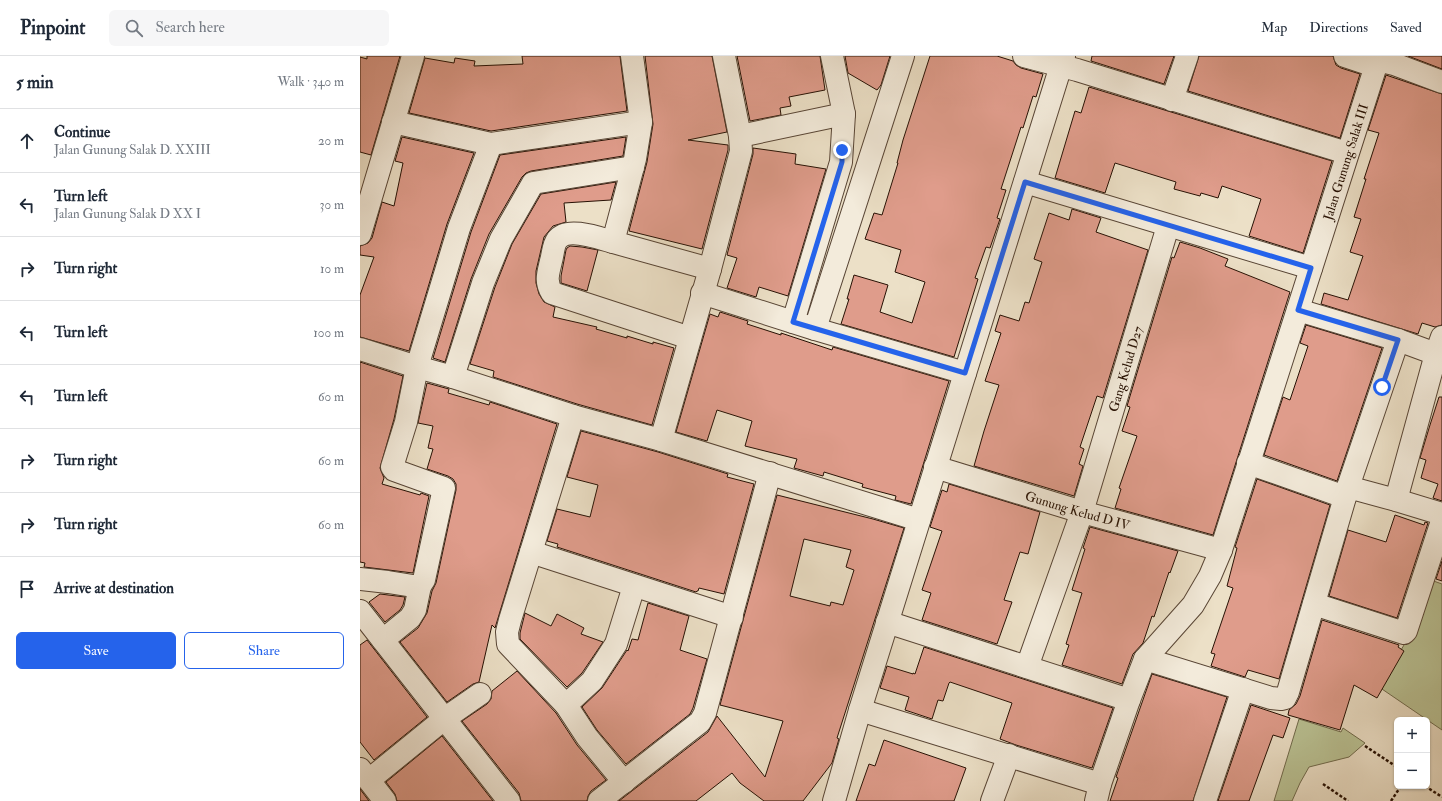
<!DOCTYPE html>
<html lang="en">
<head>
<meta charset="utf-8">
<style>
  :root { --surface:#fff; --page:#f6f6f7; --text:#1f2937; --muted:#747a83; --line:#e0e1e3; --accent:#2563eb }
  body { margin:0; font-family:"IM FELL Double Pica",serif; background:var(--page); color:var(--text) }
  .controls { position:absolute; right:12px; bottom:12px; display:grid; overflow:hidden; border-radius:6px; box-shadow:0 1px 3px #0004 }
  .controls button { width:36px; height:36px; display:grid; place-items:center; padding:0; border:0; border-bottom:1px solid var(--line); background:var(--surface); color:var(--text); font:20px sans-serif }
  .stop { position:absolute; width:12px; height:12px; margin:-9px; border:3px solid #2563eb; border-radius:50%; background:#fff }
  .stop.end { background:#2563eb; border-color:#fff; box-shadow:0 1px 4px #0008 }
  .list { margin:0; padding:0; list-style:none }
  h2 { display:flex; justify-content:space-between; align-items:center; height:52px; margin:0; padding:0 16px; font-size:17px }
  h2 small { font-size:13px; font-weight:400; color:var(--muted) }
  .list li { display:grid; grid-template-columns:26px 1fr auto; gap:12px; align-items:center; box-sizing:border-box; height:64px; padding:0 16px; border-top:1px solid var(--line) }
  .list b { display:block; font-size:15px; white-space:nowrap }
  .list p { margin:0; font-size:13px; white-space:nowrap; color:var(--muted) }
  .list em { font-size:13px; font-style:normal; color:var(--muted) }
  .actions { display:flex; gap:8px; padding:12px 16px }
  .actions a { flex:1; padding:9px 0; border:1px solid var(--accent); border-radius:6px; text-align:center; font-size:14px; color:var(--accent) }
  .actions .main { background:var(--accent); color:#fff }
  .icon { flex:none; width:22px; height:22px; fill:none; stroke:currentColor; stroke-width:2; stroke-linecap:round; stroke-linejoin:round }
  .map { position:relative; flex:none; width:1082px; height:745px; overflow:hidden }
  header { display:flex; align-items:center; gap:24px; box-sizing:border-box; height:56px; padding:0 20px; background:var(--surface); border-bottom:1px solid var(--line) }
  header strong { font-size:19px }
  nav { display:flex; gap:22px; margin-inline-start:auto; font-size:14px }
  .search { width:280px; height:36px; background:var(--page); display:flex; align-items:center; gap:10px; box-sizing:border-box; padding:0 14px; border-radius:6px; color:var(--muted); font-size:15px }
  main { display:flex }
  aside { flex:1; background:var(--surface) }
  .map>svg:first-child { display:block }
</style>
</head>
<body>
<header>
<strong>Pinpoint</strong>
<div class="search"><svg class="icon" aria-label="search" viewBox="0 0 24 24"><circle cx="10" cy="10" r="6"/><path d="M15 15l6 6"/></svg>Search here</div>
<nav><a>Map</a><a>Directions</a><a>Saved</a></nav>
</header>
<main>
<aside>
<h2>5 min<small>Walk · 340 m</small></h2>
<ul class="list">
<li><svg class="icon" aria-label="ahead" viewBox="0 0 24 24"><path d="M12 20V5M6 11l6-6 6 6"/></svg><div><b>Continue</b><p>Jalan Gunung Salak D. XXIII</p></div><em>20 m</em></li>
<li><svg class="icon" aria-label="left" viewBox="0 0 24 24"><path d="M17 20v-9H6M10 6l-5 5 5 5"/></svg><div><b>Turn left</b><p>Jalan Gunung Salak D XX I</p></div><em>30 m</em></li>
<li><svg class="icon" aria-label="right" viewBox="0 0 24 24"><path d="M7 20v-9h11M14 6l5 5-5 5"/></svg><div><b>Turn right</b></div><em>10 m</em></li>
<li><svg class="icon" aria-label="left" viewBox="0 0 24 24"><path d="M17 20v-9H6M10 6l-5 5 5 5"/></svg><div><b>Turn left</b></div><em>100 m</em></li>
<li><svg class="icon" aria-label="left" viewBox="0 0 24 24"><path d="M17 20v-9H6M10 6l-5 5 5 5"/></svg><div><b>Turn left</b></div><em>60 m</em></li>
<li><svg class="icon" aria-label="right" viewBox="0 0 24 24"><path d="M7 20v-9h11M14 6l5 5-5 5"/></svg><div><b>Turn right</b></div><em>60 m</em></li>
<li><svg class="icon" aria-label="right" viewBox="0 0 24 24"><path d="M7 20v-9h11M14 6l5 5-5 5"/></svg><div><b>Turn right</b></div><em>60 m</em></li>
<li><svg class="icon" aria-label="arrive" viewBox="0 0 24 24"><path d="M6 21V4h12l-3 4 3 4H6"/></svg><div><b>Arrive at destination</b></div></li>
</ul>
<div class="actions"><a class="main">Save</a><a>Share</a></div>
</aside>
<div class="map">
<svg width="1082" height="745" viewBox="0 0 1082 745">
  <rect width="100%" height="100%" fill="#ece0c7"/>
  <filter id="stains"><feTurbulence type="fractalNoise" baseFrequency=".005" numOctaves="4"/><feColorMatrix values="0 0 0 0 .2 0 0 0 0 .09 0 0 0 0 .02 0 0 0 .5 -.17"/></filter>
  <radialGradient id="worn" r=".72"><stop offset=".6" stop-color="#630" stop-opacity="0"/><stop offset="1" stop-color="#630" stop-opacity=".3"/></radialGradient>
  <path fill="#bac294" stroke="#706a4c" d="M1068,523L1082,528V674L1019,631L1044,589Z
    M939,663L981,676L983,672L1005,687L989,701L949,711L940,727L932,745H914Z"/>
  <path fill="#df9c8b" stroke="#271104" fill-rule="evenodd" d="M7,0H40L11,99L0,96V1L7,3Z
    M162,0H260L267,55L131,75L49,57L65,2L94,7L95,2L115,5L114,10L163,8Z
    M285,0H352L367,76L328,84L368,89V94L342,193L269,175L287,106L293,68Z
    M377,0H460L465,34L429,41L431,50L420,52L421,59L390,65Z
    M485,0H530L521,29L517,34L488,17Z
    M570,0H637L653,5L656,9L661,12L683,18L676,41L673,40L663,72L661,71L641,133L646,134L637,162L640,163L630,192L626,191L615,222L618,223L594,301L481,268L489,243H487L494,219L528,229L520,256L552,267L565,226L535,216L541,194L505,183L514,157L522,159L538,107H537L543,84Z
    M732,0H814L804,28L731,5Z
    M839,0H973L976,9L981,12L1000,18L980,82L828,35Z
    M1048,0H1082V13Z
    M1026,19L1082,38V269L1075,271L1062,267L1058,278L961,248L964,237L988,244L1003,200L990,196L1001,163L994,161L1006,123H1004L1019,77L1008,74Z
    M729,31L972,105L943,197L889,180L901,143L862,130L858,142L841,137L840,140L814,133L816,126L755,107L745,137L695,122L715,55L721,57Z
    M42,81L114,97L87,168L49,295L0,281V239L14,201L0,199V190L8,187L12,182L22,146L34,150L43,107L35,105Z
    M266,81L263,100L171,115L166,117L162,121L129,178L111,223L85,306L73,302L111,176L140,99Z
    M393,92L436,98L435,108L466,113L428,240L399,231L396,241L367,232L377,202L367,199L393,98Z
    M256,126L251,144L204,147L206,166L193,170L184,181L176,215V227L179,238L184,246L195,251L193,261L237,271L236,273L267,282V280L293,288V286L314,292L292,369L217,348L133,321L134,315L110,308L135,231L152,188L181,138Z
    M712,153L741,162L736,176L788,194L743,342L737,340L720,391L724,393L719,408L723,410L714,440L614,410L624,375L639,329L625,325L641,277L635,275L640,259L659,265L665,246L669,247L682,206L674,203L689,157L709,164Z
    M820,186L840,192L868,203L865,210L930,236L853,479L755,452L761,433L759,432L777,380L762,375L770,351L767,350L812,201L814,202Z
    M210,190L222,191L238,194L227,235L201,227V220L206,194L207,192Z
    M360,256L388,265L387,268L421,279V277L472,294L473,291L589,325L551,448L535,444L536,440L502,431L503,428L464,416L463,420L434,412L437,403L385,390L392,365L357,354L347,385L316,376L350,258L358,261Z
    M946,269L1022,292L977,425L904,399L923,341L930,344L948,290L940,287Z
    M0,306L43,320L34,363L20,412L24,422L22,428L60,439L61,437L69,440L53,517L4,511L5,507L0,506Z
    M67,327L89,333L88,337L129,349L130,346L197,368L135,572L132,569L119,626L113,628L87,646L40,586L58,572L67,557L72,535L76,527L96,434V428L93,423L88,420L67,413L73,393L68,392L73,370L58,367Z
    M1079,341H1082V445L1073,442L1078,428L1061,422L1066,404L1060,402L1070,369Z
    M221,375L298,396L368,418L367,421L394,428L364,538L339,532L338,535H337L336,536L197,491L198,488L187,485L197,453L230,461L238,429L207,421Z
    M897,423L970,449L919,623L888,614L885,621L851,610L855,598L851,597L873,532L867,530L877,492L875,491Z
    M589,428L680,456L668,498L660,496L644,544L652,546L637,588L562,564L571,537L562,534L582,475L570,471L582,434L587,436Z
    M417,439L513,463L544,472L477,682L479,683L472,707L443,745H404L380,727L372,717L336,745H259L348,676L357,660L405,721L423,665L360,649ZM444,483L491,494L486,511L494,514L483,549L471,546L470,550L430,540Z
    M1035,459L1064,469L1065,466L1068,467L1037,562L969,540L988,474L1026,486Z
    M730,471L818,495L810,517L809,516L794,561L792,560L783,587L773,598L762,628L702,609L709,589L706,588L722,537L712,534L725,493L723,492Z
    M1082,505V525L1076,523Z
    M20,538L45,541L43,549L40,554L25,566L9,546Z
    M288,547L329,560L320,594L347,603L333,652L330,658L266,708L237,674L222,651L242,632L267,594L268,595L272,583L278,584Z
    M165,557L191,570L197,558L224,572L221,578L243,586L222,617L207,631L160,583V577Z
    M962,564L1039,589L1038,591L1044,595L1017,642L994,629L980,674L928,659L929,654L936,648L940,640Z
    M7,584L67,661L14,704L0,686V589Z
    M564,591L753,652L732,712L656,689L640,683L652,647L590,626L589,627L583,645L578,644L572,663L545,654L549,641L520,632L527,610L553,618V617L555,618Z
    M157,615L196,657L217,689L246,724L231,735L228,740L227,745H161L159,737L102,665L127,648L131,643L132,635Z
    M792,618L867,641L833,745H750L758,722L756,721Z
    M891,649L930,662L923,682L913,679L889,745H858Z
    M82,680L133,745H37L35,738L26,726Z
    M524,684L606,712L594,745H496L509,708L515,710Z
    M0,733L9,745H0Z"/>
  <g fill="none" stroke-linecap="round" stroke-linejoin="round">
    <defs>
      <g id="minor">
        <path d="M272,0L281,66L275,103L253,186C239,182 207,170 197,184C193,189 193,199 191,205C188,218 185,225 192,237L330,282"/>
        <path d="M664,0L717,14L987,97"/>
        <path d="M985,0L1015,10"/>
        <path d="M1017,4L1034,8L1082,26"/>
        <path d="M812,44L827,0"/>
        <path d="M33,66L131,88L281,66"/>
        <path d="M380,80L484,58"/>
        <path d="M665,126L951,212"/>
        <path d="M0,178L53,0"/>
        <path d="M253,186L350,213"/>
        <path d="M342,237L455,273L605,317"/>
        <path d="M938,254L1038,284L1076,298"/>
        <path d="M433,266L481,106L484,58L472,0"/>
        <path d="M455,273L543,0"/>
        <path d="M0,293L57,311L93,321L213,360L301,384L559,464"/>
        <path d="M93,321L123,227L141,183L173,127L273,111"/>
        <path d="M213,360L150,564L147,576L148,588L206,649L232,625L256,588L274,530"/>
        <path d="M301,384L350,213L381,95L380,80L364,0"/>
        <path d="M888,407L985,441"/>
        <path id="s1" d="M575,411L722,456L861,494"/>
        <path d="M988,431L1036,444L1082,458"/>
        <path d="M1036,444L1076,298L1082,281"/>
        <path d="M171,496L372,561"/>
        <path d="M0,523L28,526L53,530H60L64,524L84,432L34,414L32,411L46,366L57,311L99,172L131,88"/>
        <path d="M954,548L1044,577L1046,575L1082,465"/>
        <path d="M0,555L149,745"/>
        <path d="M527,566L769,644"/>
        <path d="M23,584L50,562L55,554L60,530"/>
        <path d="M785,603L911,642L921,643L925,642L928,636L988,431L1038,284"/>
        <path id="s2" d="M667,611L722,456L808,170"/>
        <path d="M206,649L227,681L264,726"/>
        <path d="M500,654L740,728"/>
        <path d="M0,713L25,745"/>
        <path d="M9,724L84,663L120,638"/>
        <path d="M239,745L340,666L345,657L410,417"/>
        <path d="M474,745L500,654L704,0"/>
        <path d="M632,745L649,699"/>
        <path id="s3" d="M736,745L740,728L769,644L785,603L833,549L850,520L861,494L1019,0"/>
        <path d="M845,745L883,633"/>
      </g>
    </defs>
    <use href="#minor" stroke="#584535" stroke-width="24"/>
    <path stroke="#271104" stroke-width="2.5" stroke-dasharray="3 2" stroke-linecap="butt" d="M1005,690L1037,711
      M963,728L988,745
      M1065,730L1082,741
      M1031,745L1041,730"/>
    <use href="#minor" stroke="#f3ebdb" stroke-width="22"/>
  </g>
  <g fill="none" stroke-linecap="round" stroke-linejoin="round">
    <path stroke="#2563eb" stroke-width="5" d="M482,94V106L433,266L605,317L665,126L951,212L938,254L1038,284L1022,331"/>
  </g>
  <g text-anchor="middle" stroke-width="3.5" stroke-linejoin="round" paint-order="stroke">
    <g font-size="13" fill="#271104" stroke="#f3ebdb">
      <text dy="5" stroke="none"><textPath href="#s3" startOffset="692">Jalan Gunung Salak III</textPath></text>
      <text dy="5" stroke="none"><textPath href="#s2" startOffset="314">Gang Kelud D27</textPath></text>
      <text dy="5" stroke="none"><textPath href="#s1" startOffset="149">Gunung Kelud D IV</textPath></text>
    </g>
  </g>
  <rect width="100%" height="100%" filter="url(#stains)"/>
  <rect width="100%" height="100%" fill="url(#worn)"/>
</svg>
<div class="controls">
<button>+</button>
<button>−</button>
</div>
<div class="stop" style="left:1022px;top:331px"></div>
<div class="stop end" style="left:482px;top:94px"></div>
</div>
</main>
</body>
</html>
